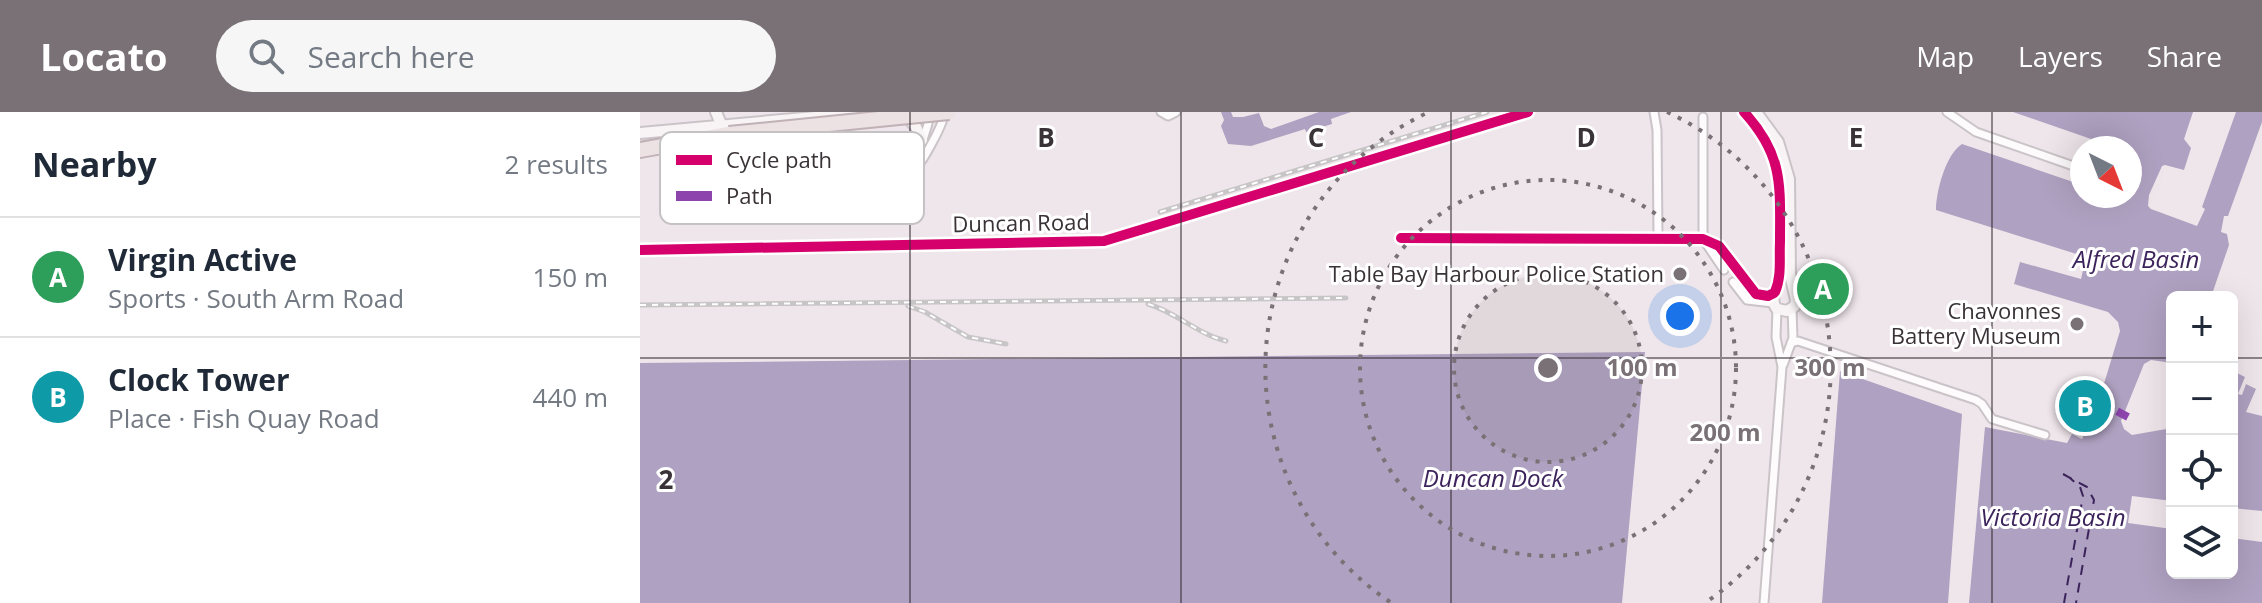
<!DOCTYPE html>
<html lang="en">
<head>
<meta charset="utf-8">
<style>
  :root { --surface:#fff; --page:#f6f6f7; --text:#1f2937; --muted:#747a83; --line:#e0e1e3; --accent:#797175 }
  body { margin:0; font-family:"Open Sans",sans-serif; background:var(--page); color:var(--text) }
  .controls { position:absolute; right:24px; bottom:24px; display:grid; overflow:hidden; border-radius:12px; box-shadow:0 8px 32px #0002 }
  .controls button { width:72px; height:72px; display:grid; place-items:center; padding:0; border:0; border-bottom:2px solid var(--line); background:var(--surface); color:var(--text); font:40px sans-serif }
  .compass { position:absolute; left:1430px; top:24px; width:72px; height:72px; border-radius:50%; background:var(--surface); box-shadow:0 8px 32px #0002; rotate:138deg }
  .you { position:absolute; left:1040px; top:204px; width:28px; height:28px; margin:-20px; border:6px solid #fff; border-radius:50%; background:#1a73e8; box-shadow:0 0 0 12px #1a73e833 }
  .badge { display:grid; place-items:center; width:52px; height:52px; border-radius:50%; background:var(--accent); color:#fff; font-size:26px; font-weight:700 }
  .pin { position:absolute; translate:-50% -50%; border:4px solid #fff; box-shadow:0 2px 8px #0006 }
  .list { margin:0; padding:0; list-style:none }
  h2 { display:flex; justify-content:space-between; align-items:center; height:104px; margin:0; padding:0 32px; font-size:34px }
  h2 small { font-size:26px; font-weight:400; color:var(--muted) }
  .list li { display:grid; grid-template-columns:52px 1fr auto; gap:24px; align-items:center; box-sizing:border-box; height:120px; padding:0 32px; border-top:2px solid var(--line) }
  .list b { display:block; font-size:30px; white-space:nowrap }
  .list p { margin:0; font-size:26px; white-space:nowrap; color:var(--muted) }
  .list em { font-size:26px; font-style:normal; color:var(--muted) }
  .icon { flex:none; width:44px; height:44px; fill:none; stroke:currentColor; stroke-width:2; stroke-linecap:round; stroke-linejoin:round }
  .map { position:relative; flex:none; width:1622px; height:491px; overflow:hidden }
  header { display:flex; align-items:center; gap:48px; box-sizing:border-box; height:112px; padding:0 40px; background:var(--accent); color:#fff }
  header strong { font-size:38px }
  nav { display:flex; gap:44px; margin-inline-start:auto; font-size:28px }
  .search { width:560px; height:72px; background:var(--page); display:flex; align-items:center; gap:20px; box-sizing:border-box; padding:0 28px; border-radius:44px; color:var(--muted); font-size:30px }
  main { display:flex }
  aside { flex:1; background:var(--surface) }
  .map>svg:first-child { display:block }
</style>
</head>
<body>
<header>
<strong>Locato</strong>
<div class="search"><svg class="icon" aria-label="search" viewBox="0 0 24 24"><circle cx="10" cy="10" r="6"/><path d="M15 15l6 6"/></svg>Search here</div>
<nav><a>Map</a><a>Layers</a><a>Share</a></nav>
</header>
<main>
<aside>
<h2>Nearby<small>2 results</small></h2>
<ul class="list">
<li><span class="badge" style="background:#2e9e5b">A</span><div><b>Virgin Active</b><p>Sports · South Arm Road</p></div><em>150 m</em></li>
<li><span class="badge" style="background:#0f9aa8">B</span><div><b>Clock Tower</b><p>Place · Fish Quay Road</p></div><em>440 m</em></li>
</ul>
</aside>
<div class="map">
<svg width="1622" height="491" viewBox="0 0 1622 491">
  <rect width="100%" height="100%" fill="#efe6eb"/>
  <path fill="#afa1c1" d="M581,0H591L593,5H603L619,1L624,14L631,17L679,0H711L691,7L692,12L666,20L665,17L611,34L588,32L581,14L584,8Z
    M1373,0H1553L1544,27L1551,36L1544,58L1525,53L1522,54L1509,83L1508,94L1511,97L1557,114L1565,97L1562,95L1596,0H1622V10L1588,104H1584L1581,120L1587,122L1589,133L1571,185H1532V251L1511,248L1504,252L1481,309L1484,317L1492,323L1532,316V389L1492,384L1488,411L1532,417V461H1592V426L1622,430V491H1329L1345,315L1427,331L1432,322L1442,327L1445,321H1449L1480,219L1478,210L1468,200L1374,172L1380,150L1441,167L1446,145L1296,98C1296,79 1306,42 1322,32L1442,73V84H1490C1490,69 1495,48 1490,36H1477Z
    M1005,240L982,491H0V251Z
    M1200,259L1322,302L1308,491H1182Z
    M1597,261L1605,265L1598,282L1602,283L1606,272L1616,277L1606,300L1622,304V399L1592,396V275Z"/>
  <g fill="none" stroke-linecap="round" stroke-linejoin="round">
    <path stroke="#3c235b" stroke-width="2" stroke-dasharray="10 8" stroke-linecap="butt" d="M1423,362L1447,375L1454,388L1436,491
      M1424,491L1443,384L1440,375L1430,366"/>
    <defs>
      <path id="street" d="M521,0L528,4L536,0
        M1014,0L1017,18L1018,125
        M1307,0L1336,20L1442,57
        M230,80C263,63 285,39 290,1
        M163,84C214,82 258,92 287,40C294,27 302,15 305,0
        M761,126L1058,127L1076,132L1093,152
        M1063,127V5
        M1063,127L1084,158
        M0,138L464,129L888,0
        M1101,163L1117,183L1128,184L1134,181
        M1093,170L1107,188L1133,191
        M1151,231L1158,229L1170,233L1336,288L1342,292L1352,307L1405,323
        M1143,253L1153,226L1152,197
        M1124,491L1142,255L1136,225L1137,197"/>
      <path id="secondary" d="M76,0L81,12
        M1104,0C1112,9 1121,18 1127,29C1145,60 1142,126 1139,163C1138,176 1128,186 1137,197L1147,199L1155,194L1156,188L1150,162L1149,67L1138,30L1116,0
        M266,3L276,15L282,28
        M0,21L230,0"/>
      <path id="highway" d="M0,38L89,22"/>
    </defs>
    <use href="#street" stroke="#cac3c7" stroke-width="11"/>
    <use href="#secondary" stroke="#cac3c7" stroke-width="14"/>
    <use href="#highway" stroke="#c0b1b6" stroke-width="18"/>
    <use href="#street" stroke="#fdfbfc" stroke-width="7"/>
    <use href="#secondary" stroke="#f8f4f5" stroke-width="10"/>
    <use href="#highway" stroke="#ece1e3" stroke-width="14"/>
    <defs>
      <path id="rail" d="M520,100L847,0
        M508,192C536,200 557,222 586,229
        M0,193L706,186
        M268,194L285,200L328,225L366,232"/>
    </defs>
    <use href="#rail" stroke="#c8c5c6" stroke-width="5"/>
    <use href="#rail" stroke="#fff" stroke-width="2" stroke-dasharray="6" stroke-linecap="butt"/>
    <defs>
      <path id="highway-bridge" d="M89,22L309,0"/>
    </defs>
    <use href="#highway-bridge" stroke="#c0b1b6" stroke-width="18" stroke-linecap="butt"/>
    <use href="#highway-bridge" stroke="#ece1e3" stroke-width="14"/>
    <path stroke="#8e44ad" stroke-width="8" stroke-dasharray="16 8" stroke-linecap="butt" d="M1456,288L1488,305"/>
    <defs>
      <path id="cycleway" d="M1104,0C1144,44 1140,73 1140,130C1139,146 1142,164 1135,180
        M761,126L1063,127L1079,134L1116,182L1128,184L1134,181
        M0,138L464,129L888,0"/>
    </defs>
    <use href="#cycleway" stroke="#fff" stroke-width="15"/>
    <use href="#cycleway" stroke="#d6006c" stroke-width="10"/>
  </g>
  <path fill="none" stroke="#393236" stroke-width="2" stroke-opacity="0.55" d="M270,0V491M541,0V491M811,0V491M1081,0V491M1352,0V491M0,246H1532M1592,246H1622"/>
  <circle cx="908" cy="256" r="94" fill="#797175" fill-opacity=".12"/>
  <g fill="none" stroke="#797175" stroke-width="4" stroke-dasharray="4 8">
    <circle cx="908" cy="256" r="94"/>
    <circle cx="908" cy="256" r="188"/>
    <path d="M750 490A282 282 0 0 1 789 0M1027 0A282 282 0 0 1 1066 490"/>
  </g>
  <g fill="#797175" stroke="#fff" stroke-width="3">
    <circle cx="1040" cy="162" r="8"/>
    <circle cx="1437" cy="212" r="8"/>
  </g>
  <g text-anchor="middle" stroke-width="6" stroke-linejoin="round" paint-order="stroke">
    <g font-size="22" fill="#393236" stroke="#fff">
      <text transform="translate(381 111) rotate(-1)" y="8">Duncan Road</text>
    </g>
    <g font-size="22" fill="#393236" stroke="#fff" text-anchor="end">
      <text x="1024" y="170">Table Bay Harbour Police Station</text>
      <text x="1421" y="207">Chavonnes<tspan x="1421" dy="25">Battery Museum</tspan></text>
    </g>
    <g font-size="24" font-style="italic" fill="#3c235b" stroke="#fff">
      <text x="1496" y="156">Alfred Basin</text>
      <text x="853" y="375">Duncan Dock</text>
      <text x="1413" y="414">Victoria Basin</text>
    </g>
  </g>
  <rect x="20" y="20" width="264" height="92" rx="12" fill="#fff" stroke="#c4c2c3" stroke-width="2"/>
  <rect x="36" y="43" width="36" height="10" fill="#d6006c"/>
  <rect x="36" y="79" width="36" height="10" fill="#8e44ad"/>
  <g font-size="22" fill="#393236">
    <text x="86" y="56">Cycle path</text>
    <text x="86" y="92">Path</text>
  </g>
  <g font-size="26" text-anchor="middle" font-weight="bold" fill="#393236" stroke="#fff" stroke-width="6" stroke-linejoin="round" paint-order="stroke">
    <text x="406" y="35">B</text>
    <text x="676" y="35">C</text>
    <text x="946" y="35">D</text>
    <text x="1216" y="35">E</text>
    <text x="26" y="377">2</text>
  </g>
  <circle cx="908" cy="256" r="12" fill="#797175" stroke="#fff" stroke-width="4"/>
  <g font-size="24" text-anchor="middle" font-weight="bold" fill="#797175" stroke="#fff" stroke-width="6" stroke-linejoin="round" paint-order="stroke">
    <text x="1002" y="264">100 m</text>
    <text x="1190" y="264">300 m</text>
    <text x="1085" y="329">200 m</text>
  </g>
</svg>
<div class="controls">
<button>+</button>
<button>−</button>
<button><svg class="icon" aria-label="locate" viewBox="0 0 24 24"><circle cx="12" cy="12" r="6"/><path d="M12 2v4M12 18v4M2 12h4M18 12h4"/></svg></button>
<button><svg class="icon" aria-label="layers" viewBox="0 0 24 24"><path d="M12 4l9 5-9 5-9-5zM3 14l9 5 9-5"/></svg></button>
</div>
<svg class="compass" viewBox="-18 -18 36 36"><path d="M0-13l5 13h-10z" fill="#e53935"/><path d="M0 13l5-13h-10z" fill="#747a83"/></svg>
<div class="you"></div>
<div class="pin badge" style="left:1183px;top:177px;background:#2e9e5b">A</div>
<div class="pin badge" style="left:1445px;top:294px;background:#0f9aa8">B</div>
</div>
</main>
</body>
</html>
